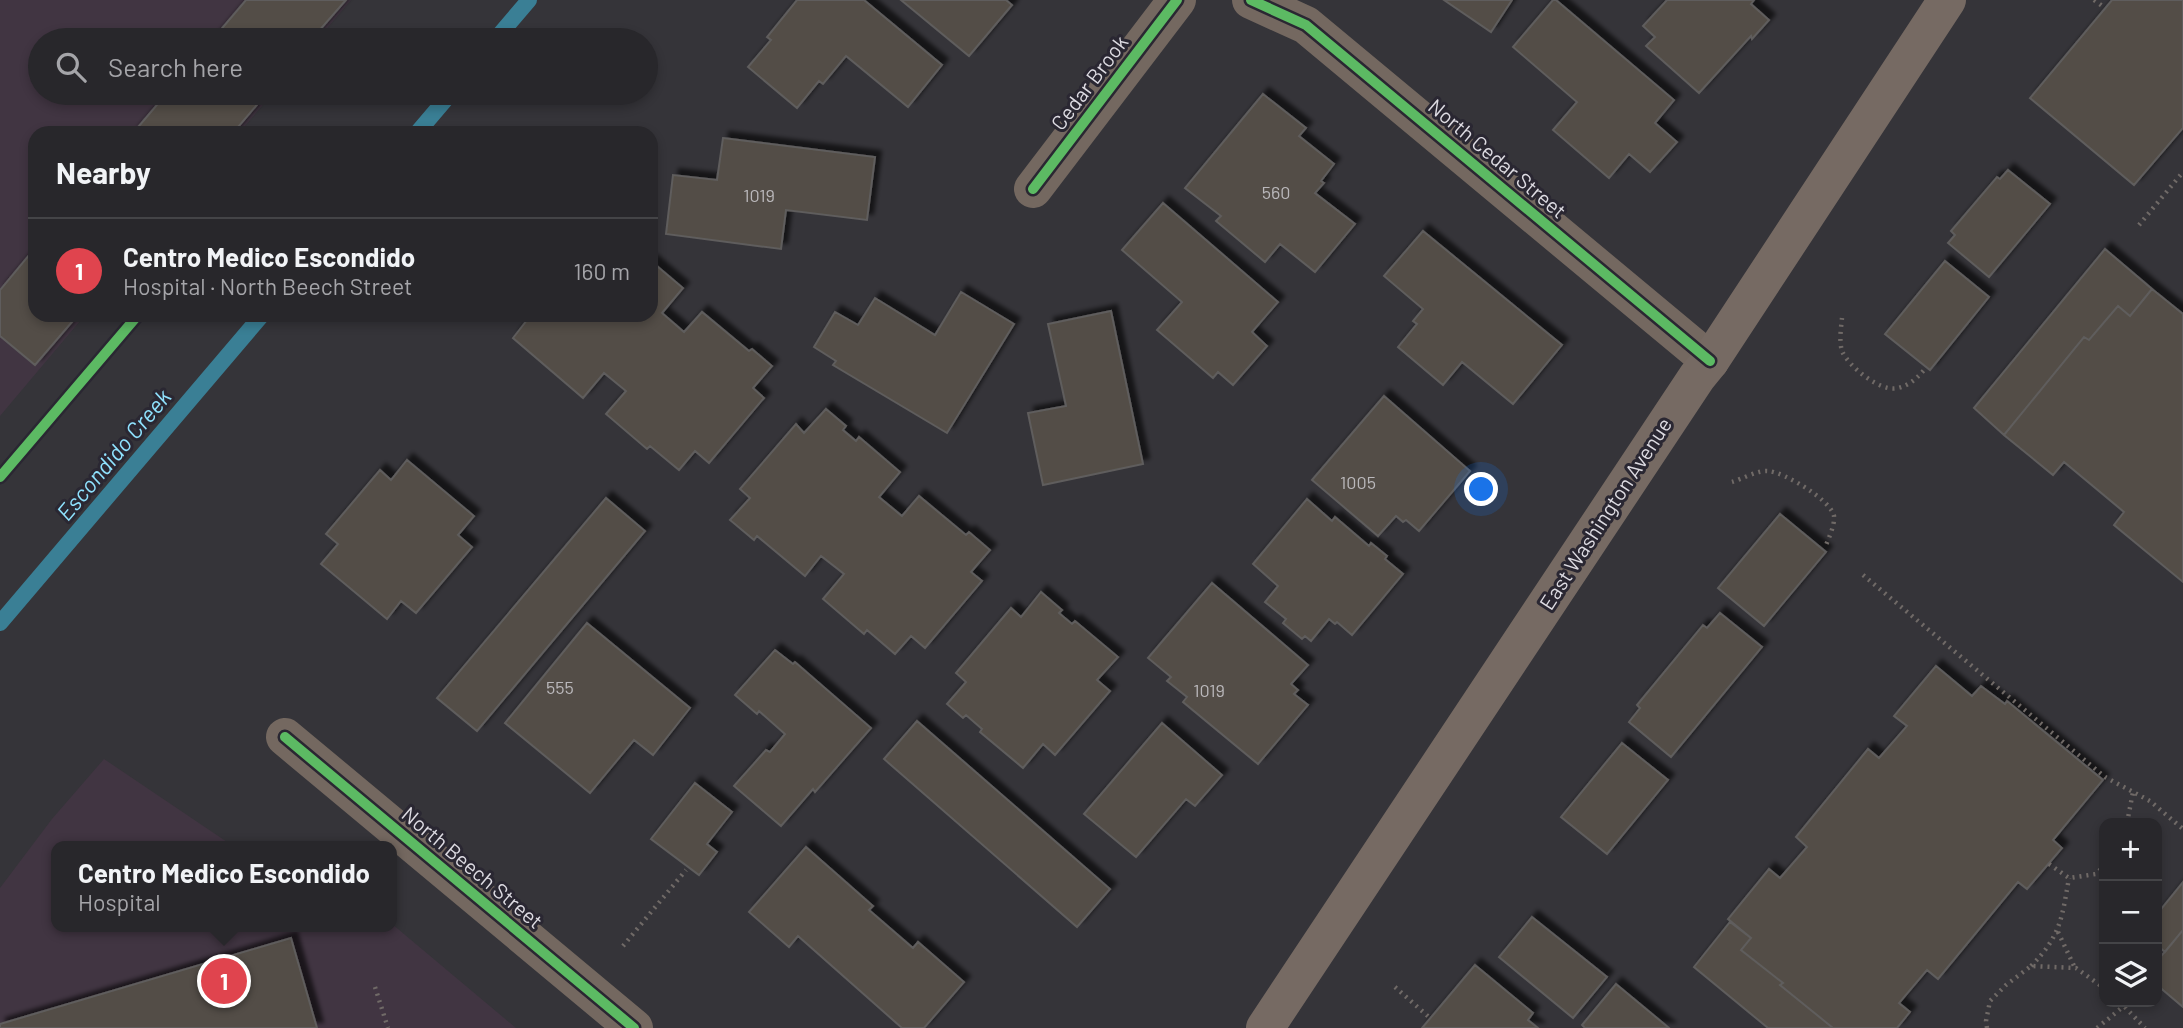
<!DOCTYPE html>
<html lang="en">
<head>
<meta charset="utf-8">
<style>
  :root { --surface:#28272b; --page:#343337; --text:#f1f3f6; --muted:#a5a5a9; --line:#444447; --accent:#8bbbb9 }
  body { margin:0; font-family:Barlow,sans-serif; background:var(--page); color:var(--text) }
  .controls { position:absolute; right:21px; bottom:21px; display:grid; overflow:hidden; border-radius:14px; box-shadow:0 4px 10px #0003 }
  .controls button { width:63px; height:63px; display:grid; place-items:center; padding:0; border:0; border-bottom:2px solid var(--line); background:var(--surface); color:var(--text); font:35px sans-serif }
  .you { position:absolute; left:1482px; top:490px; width:24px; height:24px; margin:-18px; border:5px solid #fff; border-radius:50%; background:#1a73e8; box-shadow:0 0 0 10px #1a73e833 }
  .badge { display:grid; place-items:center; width:46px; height:46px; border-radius:50%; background:var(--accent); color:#fff; font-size:23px; font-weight:700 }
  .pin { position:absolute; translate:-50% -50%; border:4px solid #fff; box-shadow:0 2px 7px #0006 }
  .popup { position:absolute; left:51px; top:841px; width:346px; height:91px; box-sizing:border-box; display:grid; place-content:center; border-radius:14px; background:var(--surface); filter:drop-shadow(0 2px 5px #0005); font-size:23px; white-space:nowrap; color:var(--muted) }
  .popup b { font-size:26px; color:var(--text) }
  .popup::after { content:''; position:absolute; left:50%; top:100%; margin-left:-14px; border:14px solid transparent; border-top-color:var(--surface) }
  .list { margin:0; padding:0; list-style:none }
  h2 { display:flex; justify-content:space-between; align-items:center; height:91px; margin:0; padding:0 28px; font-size:30px }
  h2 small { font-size:23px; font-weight:400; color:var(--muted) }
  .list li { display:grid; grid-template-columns:46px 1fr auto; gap:21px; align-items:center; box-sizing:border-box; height:105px; padding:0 28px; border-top:2px solid var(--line) }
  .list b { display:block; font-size:26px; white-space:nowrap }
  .list p { margin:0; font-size:23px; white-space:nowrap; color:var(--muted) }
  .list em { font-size:23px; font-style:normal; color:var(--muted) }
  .icon { flex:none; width:38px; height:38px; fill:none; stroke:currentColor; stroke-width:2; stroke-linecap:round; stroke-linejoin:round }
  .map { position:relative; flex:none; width:2183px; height:1028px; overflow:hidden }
  .search { position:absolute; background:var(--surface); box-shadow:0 4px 10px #0003; left:28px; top:28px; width:630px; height:77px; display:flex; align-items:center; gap:18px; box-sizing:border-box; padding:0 24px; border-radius:38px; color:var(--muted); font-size:26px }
  .panel { position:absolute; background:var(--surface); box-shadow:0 4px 10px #0003; left:28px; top:126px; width:630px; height:196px; border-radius:21px }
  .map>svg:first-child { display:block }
</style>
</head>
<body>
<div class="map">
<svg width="2183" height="1028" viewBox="0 0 2183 1028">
  <defs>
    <filter id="shadow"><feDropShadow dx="6" dy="-6" stdDeviation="2" flood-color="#0009"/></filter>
  </defs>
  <rect width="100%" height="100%" fill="#353439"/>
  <path fill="#413542" d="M0,0H351L317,40H40V93H273L239,133H35V315H85L0,416Z
    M104,759L233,846H56V927H392V924L516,1028H0V888L52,819Z"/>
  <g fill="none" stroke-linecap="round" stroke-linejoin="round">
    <path stroke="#3a7f95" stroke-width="16" d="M495,40L529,0
      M417,133L451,93
      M0,623L262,315"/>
  </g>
  <path fill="#534e46" stroke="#5f5d5d" stroke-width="2" filter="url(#shadow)" d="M246,0H346L311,40H212Z
    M797,0H864L942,65L908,107L846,56L823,84L819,81L797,108L748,67L771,40L767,37Z
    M901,0H1006L1012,5L969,56Z
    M1444,0H1512L1491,32Z
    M1553,0H1556L1674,100L1655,123L1677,142L1650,172L1629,154L1609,178L1553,130L1577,102L1513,47Z
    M1667,0H1754L1751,4L1769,20L1752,39L1751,36L1699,93L1646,46L1655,37L1643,26Z
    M2112,0H2183V128L2134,185L2030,98Z
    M167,93H267L233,133H133Z
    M1263,94L1306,128L1299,136L1334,164L1321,181L1324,183L1315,193L1355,224L1315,272L1280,244L1265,262L1216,221L1221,216L1185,188Z
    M723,138L875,157L867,220L786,210L781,249L666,234L673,175L717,180Z
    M2008,170L2050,204L1989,277L1948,243L1955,235L1951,231L1997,177L2000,179Z
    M1163,203L1278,302L1252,332L1267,346L1233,385L1218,372L1213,378L1157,330L1182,302L1122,250Z
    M1423,231L1562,345L1513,404L1462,362L1443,385L1398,347L1417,324L1413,321L1423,309L1384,276Z
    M35,248V315H78L35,365L0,336V290Z
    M2105,249L2152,289L2130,316L2118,306L2089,340L2084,337L2004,435L1974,408Z
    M651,261L683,288L662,313L684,332L702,312L749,351L752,349L772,366L753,388L764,398L709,463L695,451L679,470L650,446L647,449L606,414L626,391L604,373L583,398L513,338L531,315H651Z
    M1945,261L1989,297L1930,370L1885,334Z
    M2152,289L2183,314V582L2114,525L2124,512L2064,462L2053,475L2004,435L2084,337L2089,340L2118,306L2130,316Z
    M961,292L1014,324L947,433L833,365L836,361L814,347L835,312L858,325L875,298L935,335Z
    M1111,311L1143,464L1043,485L1028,413L1066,406L1048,324Z
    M1384,396L1470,471L1419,531L1406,520L1403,522L1396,516L1378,536L1312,480Z
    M826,409L846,426L843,430L856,441L859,437L900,472L879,497L902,516L919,496L966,535L969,532L990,550L971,572L982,581L925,648L911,636L895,654L867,630L864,634L823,599L844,574L821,556L805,576L757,536L754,540L730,520L750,498L740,489L796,424L804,433Z
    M407,460L474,516L458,535L472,547L416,613L401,601L387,619L321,564L338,544L326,534L380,470L391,480Z
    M606,498L645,531L477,731L437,698Z
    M1307,499L1332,521L1335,517L1369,546L1371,543L1387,556L1385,559L1403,574L1352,635L1337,622L1335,624L1329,619L1311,641L1305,636L1302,639L1283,623L1286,619L1265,602L1278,586L1253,564Z
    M1780,514L1826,552L1764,626L1718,588Z
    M1212,583L1308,665L1291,684L1298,690L1294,694L1308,705L1258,764L1183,702L1187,697L1167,681L1171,677L1148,658Z
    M1041,592L1062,610L1059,613L1072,624L1075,621L1118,657L1097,680L1110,691L1055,755L1043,744L1023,768L980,732L982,729L966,715L963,718L947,704L966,682L956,673L1011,608L1021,617Z
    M1720,613L1762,647L1671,757L1629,722L1640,708L1637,705L1703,625L1707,628Z
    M587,623L690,708L653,755L634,740L590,793L505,723Z
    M775,650L793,664L795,662L871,728L815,792L813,789L781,826L734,786L766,750L770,752L785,734L759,711L757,714L735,695Z
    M1936,666L1972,696L1981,686L2005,704L2007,701L2103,780L2053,840L2062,848L2027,889L2018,882L1938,979L1927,970L1899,1003L1910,1012L1897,1028H1833L1780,985L1783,983L1741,950L1751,938L1728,919L1769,869L1780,878L1807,847L1796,837L1868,749L1879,758L1907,726L1894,716Z
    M917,721L1110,889L1077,927L884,759Z
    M1162,723L1222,775L1195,806L1186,799L1136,857L1084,814Z
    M1622,743L1668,780L1607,854L1561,817Z
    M695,783L732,812L707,844L717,852L699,875L651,839Z
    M806,847L873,906L869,910L913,948L918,942L964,982L924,1028H902L798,936L789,947L749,912Z
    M2183,882V930L2165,952L2157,945V914Z
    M1532,917L1607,977L1573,1018L1499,957Z
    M1730,922L1751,938L1741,950L1783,983L1780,985L1833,1028H1768L1694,967Z
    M2183,930V1007L2157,985V961Z
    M291,938L317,1028H0V1024Z
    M1475,965L1533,1013L1528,1020L1538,1028H1422Z
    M1616,984L1669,1028H1585L1582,1025Z"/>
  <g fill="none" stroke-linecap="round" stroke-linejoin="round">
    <path stroke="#706a67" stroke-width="4.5" stroke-dasharray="2 5" stroke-linecap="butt" d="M2094,0L2105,8
      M2139,225L2183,172
      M1842,318C1841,328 1839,341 1842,351C1848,366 1881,393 1898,388C1910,385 1917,378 1925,369
      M1732,482C1742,479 1758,470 1768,471C1784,472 1831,500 1834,516C1835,526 1828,539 1825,548
      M1863,575L2105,777L2150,801L2183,829
      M2127,823L2133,792
      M2049,864L2069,878L2096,874L2104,866
      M2058,932L2075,968
      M623,946L686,870
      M2031,966C2061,936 2062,917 2069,878
      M375,987L388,1028
      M1395,987L1430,1018
      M2120,1002L2145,1028
      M1987,1028L1986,1021L1990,1001L2006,985L2031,966L2076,968L2104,988
      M2097,1028L2124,1006"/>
    <path stroke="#746860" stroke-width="38" d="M1251,0L1306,25L1710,361
      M1033,189L1177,0
      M285,737L634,1028"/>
    <path stroke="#766a63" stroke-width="38" d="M1265,1028L1697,377L1710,361L1947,0"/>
    <defs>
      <path id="cycleway" d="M1251,0L1306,25L1710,361
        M1033,189L1177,0
        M0,477L138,315
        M285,737L634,1028"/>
    </defs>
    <use href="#cycleway" stroke="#2a2732" stroke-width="15"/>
    <use href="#cycleway" stroke="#5cba63" stroke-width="10"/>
  </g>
  <g text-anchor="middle" stroke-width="6" stroke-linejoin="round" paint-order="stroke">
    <g font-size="18" fill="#bab8bb">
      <text x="1276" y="199">560</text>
      <text x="759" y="202">1019</text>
      <text x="1358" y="489">1005</text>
      <text x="560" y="694">555</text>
      <text x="1209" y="697">1019</text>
    </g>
    <g font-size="21" fill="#dddbe2" stroke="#2a2732">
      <text transform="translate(1090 83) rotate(-53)" y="7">Cedar Brook</text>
      <text transform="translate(1497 159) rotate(40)" y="7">North Cedar Street</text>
      <text transform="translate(1606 514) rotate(-57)" y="7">East Washington Avenue</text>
      <text transform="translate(472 868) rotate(40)" y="7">North Beech Street</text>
    </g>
    <g font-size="23" font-style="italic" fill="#8fe2fe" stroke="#2a2732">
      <text transform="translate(114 455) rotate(-50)" y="8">Escondido Creek</text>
    </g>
  </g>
</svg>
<div class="controls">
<button>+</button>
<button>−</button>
<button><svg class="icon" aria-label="layers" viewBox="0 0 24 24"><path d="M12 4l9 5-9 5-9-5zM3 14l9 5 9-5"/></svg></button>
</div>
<div class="you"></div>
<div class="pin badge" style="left:224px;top:981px;background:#e0444e">1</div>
<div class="popup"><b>Centro Medico Escondido</b>Hospital</div>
<div class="search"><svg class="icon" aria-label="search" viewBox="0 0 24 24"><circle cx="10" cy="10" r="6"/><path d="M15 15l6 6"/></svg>Search here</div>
<section class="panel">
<h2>Nearby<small></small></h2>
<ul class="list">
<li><span class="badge" style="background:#e0444e">1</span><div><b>Centro Medico Escondido</b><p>Hospital · North Beech Street</p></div><em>160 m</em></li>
</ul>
</section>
</div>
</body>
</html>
